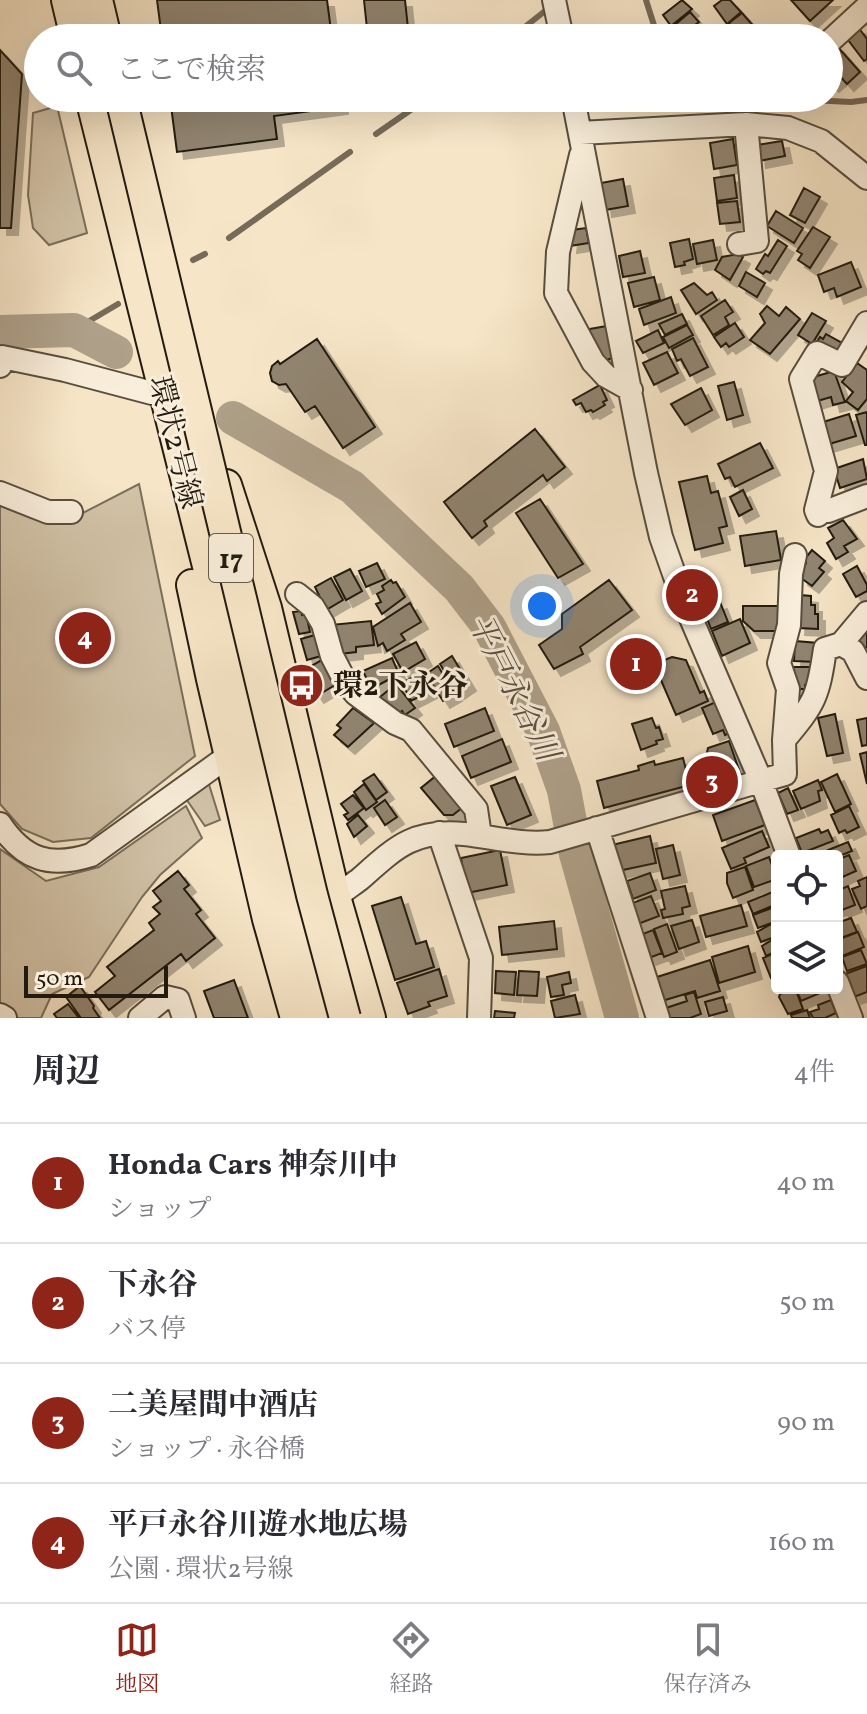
<!DOCTYPE html>
<html lang="ja">
<head>
<meta charset="utf-8">
<style>
  :root { --surface:#fff; --page:#f2f2f3; --text:#2b2b33; --muted:#7c7c81; --line:#e1e1e2; --accent:#8f2418 }
  body { margin:0; font-family:Vollkorn,"Noto Serif JP",serif; background:var(--page); color:var(--text) }
  .controls { position:absolute; right:24px; bottom:24px; display:grid; overflow:hidden; border-radius:8px; box-shadow:0 8px 32px #0002 }
  .controls button { width:72px; height:72px; display:grid; place-items:center; padding:0; border:0; border-bottom:2px solid var(--line); background:var(--surface); color:var(--text); font:40px sans-serif }
  .scale { position:absolute; left:24px; bottom:20px; width:144px; box-sizing:border-box; padding-left:8px; border:4px solid #231b10; border-top:0; font-size:22px; line-height:28px; white-space:nowrap; color:#231b10; -webkit-text-stroke:6px #f9eedb; paint-order:stroke }
  .you { position:absolute; left:542px; top:606px; width:28px; height:28px; margin:-20px; border:6px solid #fff; border-radius:50%; background:#1a73e8; box-shadow:0 0 0 12px #1a73e833 }
  .badge { display:grid; place-items:center; width:52px; height:52px; border-radius:50%; background:var(--accent); color:#fff; font-size:26px; font-weight:700 }
  .pin { position:absolute; translate:-50% -50%; border:4px solid #fff; box-shadow:0 2px 8px #0006 }
  .list { margin:0; padding:0; list-style:none }
  h2 { display:flex; justify-content:space-between; align-items:center; height:104px; margin:0; padding:0 32px; font-size:34px }
  h2 small { font-size:26px; font-weight:400; color:var(--muted) }
  .list li { display:grid; grid-template-columns:52px 1fr auto; gap:24px; align-items:center; box-sizing:border-box; height:120px; padding:0 32px; border-top:2px solid var(--line) }
  .list b { display:block; font-size:30px; white-space:nowrap }
  .list p { margin:0; font-size:26px; white-space:nowrap; color:var(--muted) }
  .list em { font-size:26px; font-style:normal; color:var(--muted) }
  .icon { flex:none; width:44px; height:44px; fill:none; stroke:currentColor; stroke-width:2; stroke-linecap:round; stroke-linejoin:round }
  .map { position:relative; flex:none; width:867px; height:1018px; overflow:hidden }
  .search { position:absolute; background:var(--surface); box-shadow:0 8px 32px #0002; left:24px; right:24px; top:24px; height:88px; display:flex; align-items:center; gap:20px; box-sizing:border-box; padding:0 28px; border-radius:44px; color:var(--muted); font-size:30px }
  .sheet { height:584px; background:var(--surface) }
  nav { display:flex; justify-content:space-around; align-items:center; box-sizing:border-box; height:112px; border-top:2px solid var(--line); background:var(--surface); font-size:22px; color:var(--muted) }
  nav a { display:grid; justify-items:center; gap:4px }
  nav .on { color:var(--accent) }
  .map>svg:first-child { display:block }
</style>
</head>
<body>
<div class="map">
<svg width="867" height="1018" viewBox="0 0 867 1018">
  <defs>
    <filter id="shadow"><feDropShadow dx="7" dy="7" stdDeviation="0" flood-color="#0004"/></filter>
  </defs>
  <rect width="100%" height="100%" fill="#f6e5c7"/>
  <filter id="stains"><feTurbulence type="fractalNoise" baseFrequency=".0025" numOctaves="4"/><feColorMatrix values="0 0 0 0 .2 0 0 0 0 .09 0 0 0 0 .02 0 0 0 .5 -.17"/></filter>
  <radialGradient id="worn" r=".72"><stop offset=".6" stop-color="#630" stop-opacity="0"/><stop offset="1" stop-color="#630" stop-opacity=".3"/></radialGradient>
  <path fill="#d2c3a8" stroke="#7a6f5c" stroke-width="2" d="M57,106L87,233L49,245L33,228L28,195L33,113Z
    M139,484L195,756L91,838L53,842L22,829L0,804V502L79,515Z
    M207,778L220,820L205,826L184,796Z
    M186,806L202,838L160,875L142,897L89,977L52,994L41,1018H18L0,1005V849L46,881L99,867Z"/>
  <g fill="none" stroke-linecap="round" stroke-linejoin="round">
    <path stroke="#766b59" stroke-width="6" d="M646,0L658,38
      M511,38L550,7
      M680,98L691,101L738,98
      M767,98L851,102L867,100
      M376,134L428,98
      M229,238L350,152
      M193,260L205,254
      M74,330L118,304"/>
    <path stroke="#aea089" stroke-width="34" d="M0,332L74,330L116,352
      M233,418L352,487L459,588L489,627L543,731L564,790L576,854L622,1018"/>
  </g>
  <path fill="#91846f" stroke="#231b10" stroke-width="2" filter="url(#shadow)" d="M157,0H327L332,38H162Z
    M364,0H405L409,38H368Z
    M682,0L692,9L671,26L663,15Z
    M722,0H730L741,12L727,24L714,6Z
    M791,0H833L810,21Z
    M690,12L699,22L677,38L670,29Z
    M742,13L756,29L745,38H740L729,23Z
    M858,27L867,39V59L864,61L845,36Z
    M758,29L765,38H747Z
    M836,45L860,72L847,84L829,64V51Z
    M0,50L22,74L11,228H0Z
    M829,68L839,79L832,85L829,82Z
    M170,98H340L341,107L274,116L277,139L177,152Z
    M733,139L737,165L714,169L710,143Z
    M782,141L785,156L759,161L757,145Z
    M734,175L737,198L717,201L714,178Z
    M623,179L628,206L605,210L601,183Z
    M804,188L820,197L805,223L790,215Z
    M737,201L740,222L720,224L717,203Z
    M776,211L803,228L794,243L767,226Z
    M813,227L830,237L810,268L798,260L802,254L797,251Z
    M586,228L589,243L570,246L572,230Z
    M689,239L693,259L684,262L685,265L675,267L670,243Z
    M713,240L717,260L697,264L693,244Z
    M778,240L787,246L770,273L766,271L763,274L756,269L765,254L768,256Z
    M640,251L645,273L623,277L619,256Z
    M738,254L743,257L730,280L715,270L722,257Z
    M851,262L861,287L837,297L834,288L824,292L818,275Z
    M746,272L765,283L757,297L739,286Z
    M654,277L660,300L634,307L628,283Z
    M694,283L707,295L712,292L717,300L696,314L681,290Z
    M671,297L676,313L644,325L639,309Z
    M725,300L733,312L725,317L729,325L713,335L701,316Z
    M767,306L779,316L786,307L800,319L770,354L750,340L765,323L760,314Z
    M812,313L826,321L812,344L798,335Z
    M682,314L687,324L665,335L659,324Z
    M735,323L744,337L729,347L726,343L721,347L714,337Z
    M687,325L693,335L669,348L663,337Z
    M607,326L612,358L601,362L584,330Z
    M658,330L664,343L643,353L636,341Z
    M826,334L842,343L833,360L813,348L820,337L823,339Z
    M693,338L708,367L690,376L681,359L677,361L672,349Z
    M317,339L375,427L343,448L315,406L305,412L286,384L279,385L272,381L270,373L272,366L278,361L280,364Z
    M667,352L678,373L654,385L643,363Z
    M857,363L867,370V399L858,410L846,401L853,392L842,382Z
    M834,371L845,402L833,405L831,397L814,402L807,379Z
    M734,382L743,415L727,420L718,386Z
    M600,385L607,400L603,402L605,405L593,412L591,410L586,412L581,403L576,405L573,400Z
    M701,388L712,410L685,425L671,404Z
    M867,412V445H865L856,415Z
    M849,414L856,436L826,445L820,423Z
    M535,429L565,467L547,481L543,475L484,521L487,526L472,538L444,502Z
    M760,443L773,468L735,487L730,477L725,479L718,464Z
    M863,459L867,479L840,488L834,469Z
    M707,476L711,493L718,491L727,526L719,528L723,543L695,550L679,482Z
    M743,490L752,509L739,516L730,497Z
    M540,499L583,564L558,578L516,513Z
    M843,520L857,539L844,546L848,552L836,559L827,543L834,538L828,528Z
    M776,531L781,560L745,566L740,536Z
    M812,550L825,561L819,568L824,572L812,586L801,578L803,575L801,573L806,563L803,561Z
    M377,563L385,579L366,587L359,571Z
    M857,566L867,585V591L856,597L843,574Z
    M350,569L362,591L346,600L334,577Z
    M331,578L343,600L326,610L315,587Z
    M391,580L393,583L396,582L405,597L382,614L376,604L381,602L377,594L384,590L382,586Z
    M609,580L632,610L580,647L583,654L554,669L539,645L562,629V614Z
    M800,595L811,596V605H815V614H818V629L798,628Z
    M720,602L728,622L711,629L703,608Z
    M410,603L421,622L401,634L405,640L387,651L383,643L378,646L373,627Z
    M743,606H779V631H754L743,621Z
    M301,611L302,615L306,614L310,632L299,634L293,612Z
    M740,619L750,643L722,656L712,631Z
    M371,621L374,645L356,647V652L340,654L330,625Z
    M867,625V647L865,648L852,634Z
    M315,635L321,656L307,660L301,639Z
    M795,641L818,643L816,662L794,661Z
    M416,642L425,659L403,672L393,654Z
    M452,656L469,684L457,692L440,664Z
    M672,657L686,660L700,693L704,691L708,701L676,715L654,664Z
    M392,658L399,674L373,688L370,686L363,671Z
    M322,660L335,685L317,696L311,687L314,685L308,668Z
    M438,666L455,694L443,701L426,674Z
    M791,667H813V685H805V689H796Z
    M420,673L430,691L411,701L402,683Z
    M396,684L415,708L405,715L402,711L397,715L380,697Z
    M716,702L729,733L725,735L723,730L713,734L702,708Z
    M353,708L374,723L348,747L334,735L341,728L337,725Z
    M485,708L494,731L454,747L445,724Z
    M835,714L843,753L827,756L818,718Z
    M652,718L656,728L659,727L663,739L656,741L657,744L641,750L632,724Z
    M867,718V745L862,746L857,720Z
    M502,739L511,762L471,778L462,756Z
    M729,741L741,776L698,791L708,748Z
    M867,752V784L860,754Z
    M683,758L690,785L604,808L597,781L639,770L638,766L654,761L655,765Z
    M374,774L387,792L376,800L363,781Z
    M837,774L851,804L835,812L821,782Z
    M437,775L463,807L453,815H444L421,788Z
    M515,777L531,815L507,825L491,786Z
    M818,780L822,790L818,791L820,801L801,809L793,791Z
    M364,784L377,802L366,810L354,792Z
    M788,788L798,810L787,814L778,793Z
    M353,795L364,808L348,820L344,815L348,813L341,804Z
    M385,800L397,817L385,825L374,808Z
    M755,800L765,825L722,841L713,815Z
    M849,806L859,827L847,833L845,830L839,833L831,815Z
    M358,815L367,826L354,837L347,824Z
    M819,829L821,833L828,830L833,841L802,853L796,838Z
    M762,831L769,847L744,858L746,863L731,869L722,848Z
    M650,836L656,863L618,871L612,845Z
    M848,842L852,851L837,857L831,856L828,850Z
    M673,845L680,875L663,879L656,849Z
    M500,850L507,885L467,893L461,858Z
    M849,855L856,871L840,878L842,883L837,886V860Z
    M769,857L777,879L754,887L746,866Z
    M745,867L753,890L733,898L727,883V873Z
    M178,871L189,885L184,889L201,910L196,914L215,938L186,961L181,954L109,1010L95,992L115,976L107,967L154,930L149,923L160,914L153,907L161,901L153,891Z
    M650,873L656,890L633,899L627,881Z
    M867,877V906L861,909L852,889L860,886L858,881Z
    M685,886L690,906L682,908L683,914L663,918L661,910L665,909L661,891Z
    M848,886L855,905L842,910L841,908L837,909V891Z
    M775,891L777,904L753,914L748,902Z
    M651,896L659,916L638,924L630,904Z
    M401,897L416,944L426,941L434,967L395,980L372,906Z
    M741,905L747,926L706,937L700,916Z
    M777,906V921L758,928L753,915Z
    M851,918L857,932L838,939L837,923Z
    M692,920L699,942L679,949L671,926Z
    M554,921L557,949L502,955L499,927Z
    M775,922L777,936L761,942L757,932Z
    M667,924L677,952L664,957L654,929Z
    M653,930L662,953L649,958L640,935Z
    M858,932L864,947L840,957L837,952V940Z
    M777,937V951L766,956L762,946Z
    M748,946L755,972L719,983L712,957Z
    M861,950L867,964L847,971L842,957Z
    M777,952V976L771,978L763,958Z
    M710,960L720,991L697,998L695,991L662,1001L654,978Z
    M867,966V992L854,997L845,974Z
    M439,969L447,996L428,1002L430,1006L408,1014L397,983Z
    M496,971L516,972L514,995L495,993Z
    M519,971L539,972L537,996L517,995Z
    M569,972L571,983L562,985L564,995L551,997L547,977Z
    M234,980L248,1018H214L204,991Z
    M80,986L94,1006L93,1008L100,1018H81L66,997Z
    M795,988L803,1009L788,1014L779,997L780,994Z
    M824,988L825,991L801,1001L796,989Z
    M694,992L701,1014L690,1018H666L663,1009L687,1001L685,995Z
    M575,995L580,1014L555,1018L551,1001Z
    M723,997L727,1011L709,1016L705,1002Z
    M831,1000L836,1013L825,1018H813L810,1012L819,1009L818,1005Z
    M68,1004L79,1018H57L54,1014Z
    M807,1010L810,1018H792L791,1015Z
    M495,1011L515,1013L514,1018H494Z"/>
  <g fill="none" stroke-linecap="round" stroke-linejoin="round">
    <defs>
      <path id="minor" d="M554,0L562,38
        M829,42L867,7
        M573,98L646,473L661,537L684,602L761,781L789,856
        M580,133L746,124L788,128L821,141L867,178
        M581,155L558,252L556,293L593,362L606,376L631,390
        M739,244L757,241L746,124
        M0,366L2,357L65,370L152,393
        M0,493L48,512H71
        M828,511L867,496
        M818,515L816,510L826,471L801,379L817,353L842,365L867,323
        M297,594L313,607L323,624L332,656L345,681L356,694L395,723L411,730L476,809L480,836
        M841,644L867,613
        M784,740C815,703 818,697 825,649L841,644L853,651L867,678
        M0,824C24,860 50,868 91,855L231,754
        M597,828L658,1018
        M439,833L481,958L479,1018
        M326,907C336,895 348,888 360,879C395,848 413,829 464,834C493,837 521,845 550,842L785,774L784,740L788,689L779,663L789,625L791,574L795,555
        M837,982L851,1018
        M0,1015L5,1018
        M140,1018L165,997L178,1000L184,1018"/>
      <path id="major" d="M67,0L76,38
        M97,0L106,38
        M91,98L321,1018
        M226,485L266,608L335,897L370,1018
        M192,585L212,679L268,919L296,1018"/>
    </defs>
    <use href="#minor" stroke="#584e3e" stroke-width="26"/>
    <use href="#major" stroke="#231b10" stroke-width="34"/>
    <use href="#minor" stroke="#f9eedb" stroke-width="22"/>
    <use href="#major" stroke="#f6e5c7" stroke-width="30"/>
    <defs>
      <path id="major-bridge" d="M121,98L312,895L345,1018"/>
    </defs>
    <use href="#major-bridge" stroke="#231b10" stroke-width="34" stroke-linecap="butt"/>
    <use href="#major-bridge" stroke="#f6e5c7" stroke-width="30"/>
  </g>
  <defs>
    <symbol id="bus-disc" viewBox="-11 -11 22 22"><circle r="9.5" fill="#8f2418" stroke="#f9eedb"/><path d="M-5-6H5V4H4V6H2V4H-2V6H-4V4H-5ZM-3.5-4V0h7V-4ZM-3.5 1.2v1.5H-2V1.2ZM2 1.2v1.5H3.5V1.2Z" fill="#fff"/></symbol>
  </defs>
  <g fill-rule="evenodd">
    <use href="#bus-disc" x="276" y="660" width="51" height="51"/>
  </g>
  <g text-anchor="middle" stroke-width="6" stroke-linejoin="round" paint-order="stroke">
    <rect fill="#f9eedb" stroke="#635a4d" stroke-width="2" x="209" y="534" width="44" height="48" rx="6"/>
    <g font-size="28" font-weight="bold" fill="#231b10">
      <text x="231" y="568">17</text>
    </g>
    <g font-size="30" fill="#231b10" stroke="#f9eedb">
      <text transform="translate(176 442) rotate(76)" y="10">環状2号線</text>
    </g>
    <g font-size="30" font-weight="bold" fill="#231b10" stroke="#f9eedb" text-anchor="start">
      <text x="333" y="695">環2下永谷</text>
    </g>
    <g font-size="32" font-style="italic" fill="#5b5040" stroke="#f9eedb">
      <text transform="translate(514 687) rotate(63)" y="11">平戸永谷川</text>
    </g>
  </g>
  <rect width="100%" height="100%" filter="url(#stains)"/>
  <rect width="100%" height="100%" fill="url(#worn)"/>
</svg>
<div class="controls">
<button><svg class="icon" aria-label="locate" viewBox="0 0 24 24"><circle cx="12" cy="12" r="6"/><path d="M12 2v4M12 18v4M2 12h4M18 12h4"/></svg></button>
<button><svg class="icon" aria-label="layers" viewBox="0 0 24 24"><path d="M12 4l9 5-9 5-9-5zM3 14l9 5 9-5"/></svg></button>
</div>
<div class="scale">50 m</div>
<div class="you"></div>
<div class="pin badge" style="left:636px;top:664px">1</div>
<div class="pin badge" style="left:692px;top:595px">2</div>
<div class="pin badge" style="left:712px;top:782px">3</div>
<div class="pin badge" style="left:85px;top:638px">4</div>
<div class="search"><svg class="icon" aria-label="search" viewBox="0 0 24 24"><circle cx="10" cy="10" r="6"/><path d="M15 15l6 6"/></svg>ここで検索</div>
</div>
<section class="sheet">
<h2>周辺<small>4件</small></h2>
<ul class="list">
<li><span class="badge">1</span><div><b>Honda Cars 神奈川中</b><p>ショップ</p></div><em>40 m</em></li>
<li><span class="badge">2</span><div><b>下永谷</b><p>バス停</p></div><em>50 m</em></li>
<li><span class="badge">3</span><div><b>二美屋間中酒店</b><p>ショップ · 永谷橋</p></div><em>90 m</em></li>
<li><span class="badge">4</span><div><b>平戸永谷川遊水地広場</b><p>公園 · 環状2号線</p></div><em>160 m</em></li>
</ul>
</section>
<nav>
<a class="on"><svg class="icon" aria-label="map" viewBox="0 0 24 24"><path d="M3 6l6-2 6 2 6-2v14l-6 2-6-2-6 2zM9 4v14M15 6v14"/></svg>地図</a>
<a><svg class="icon" aria-label="directions" viewBox="0 0 24 24"><path d="M12 3l9 9-9 9-9-9zM9 14v-3h6M13 9l2 2-2 2"/></svg>経路</a>
<a><svg class="icon" aria-label="saved" viewBox="0 0 24 24"><path d="M7 4h10v16l-5-4-5 4z"/></svg>保存済み</a>
</nav>
</body>
</html>
